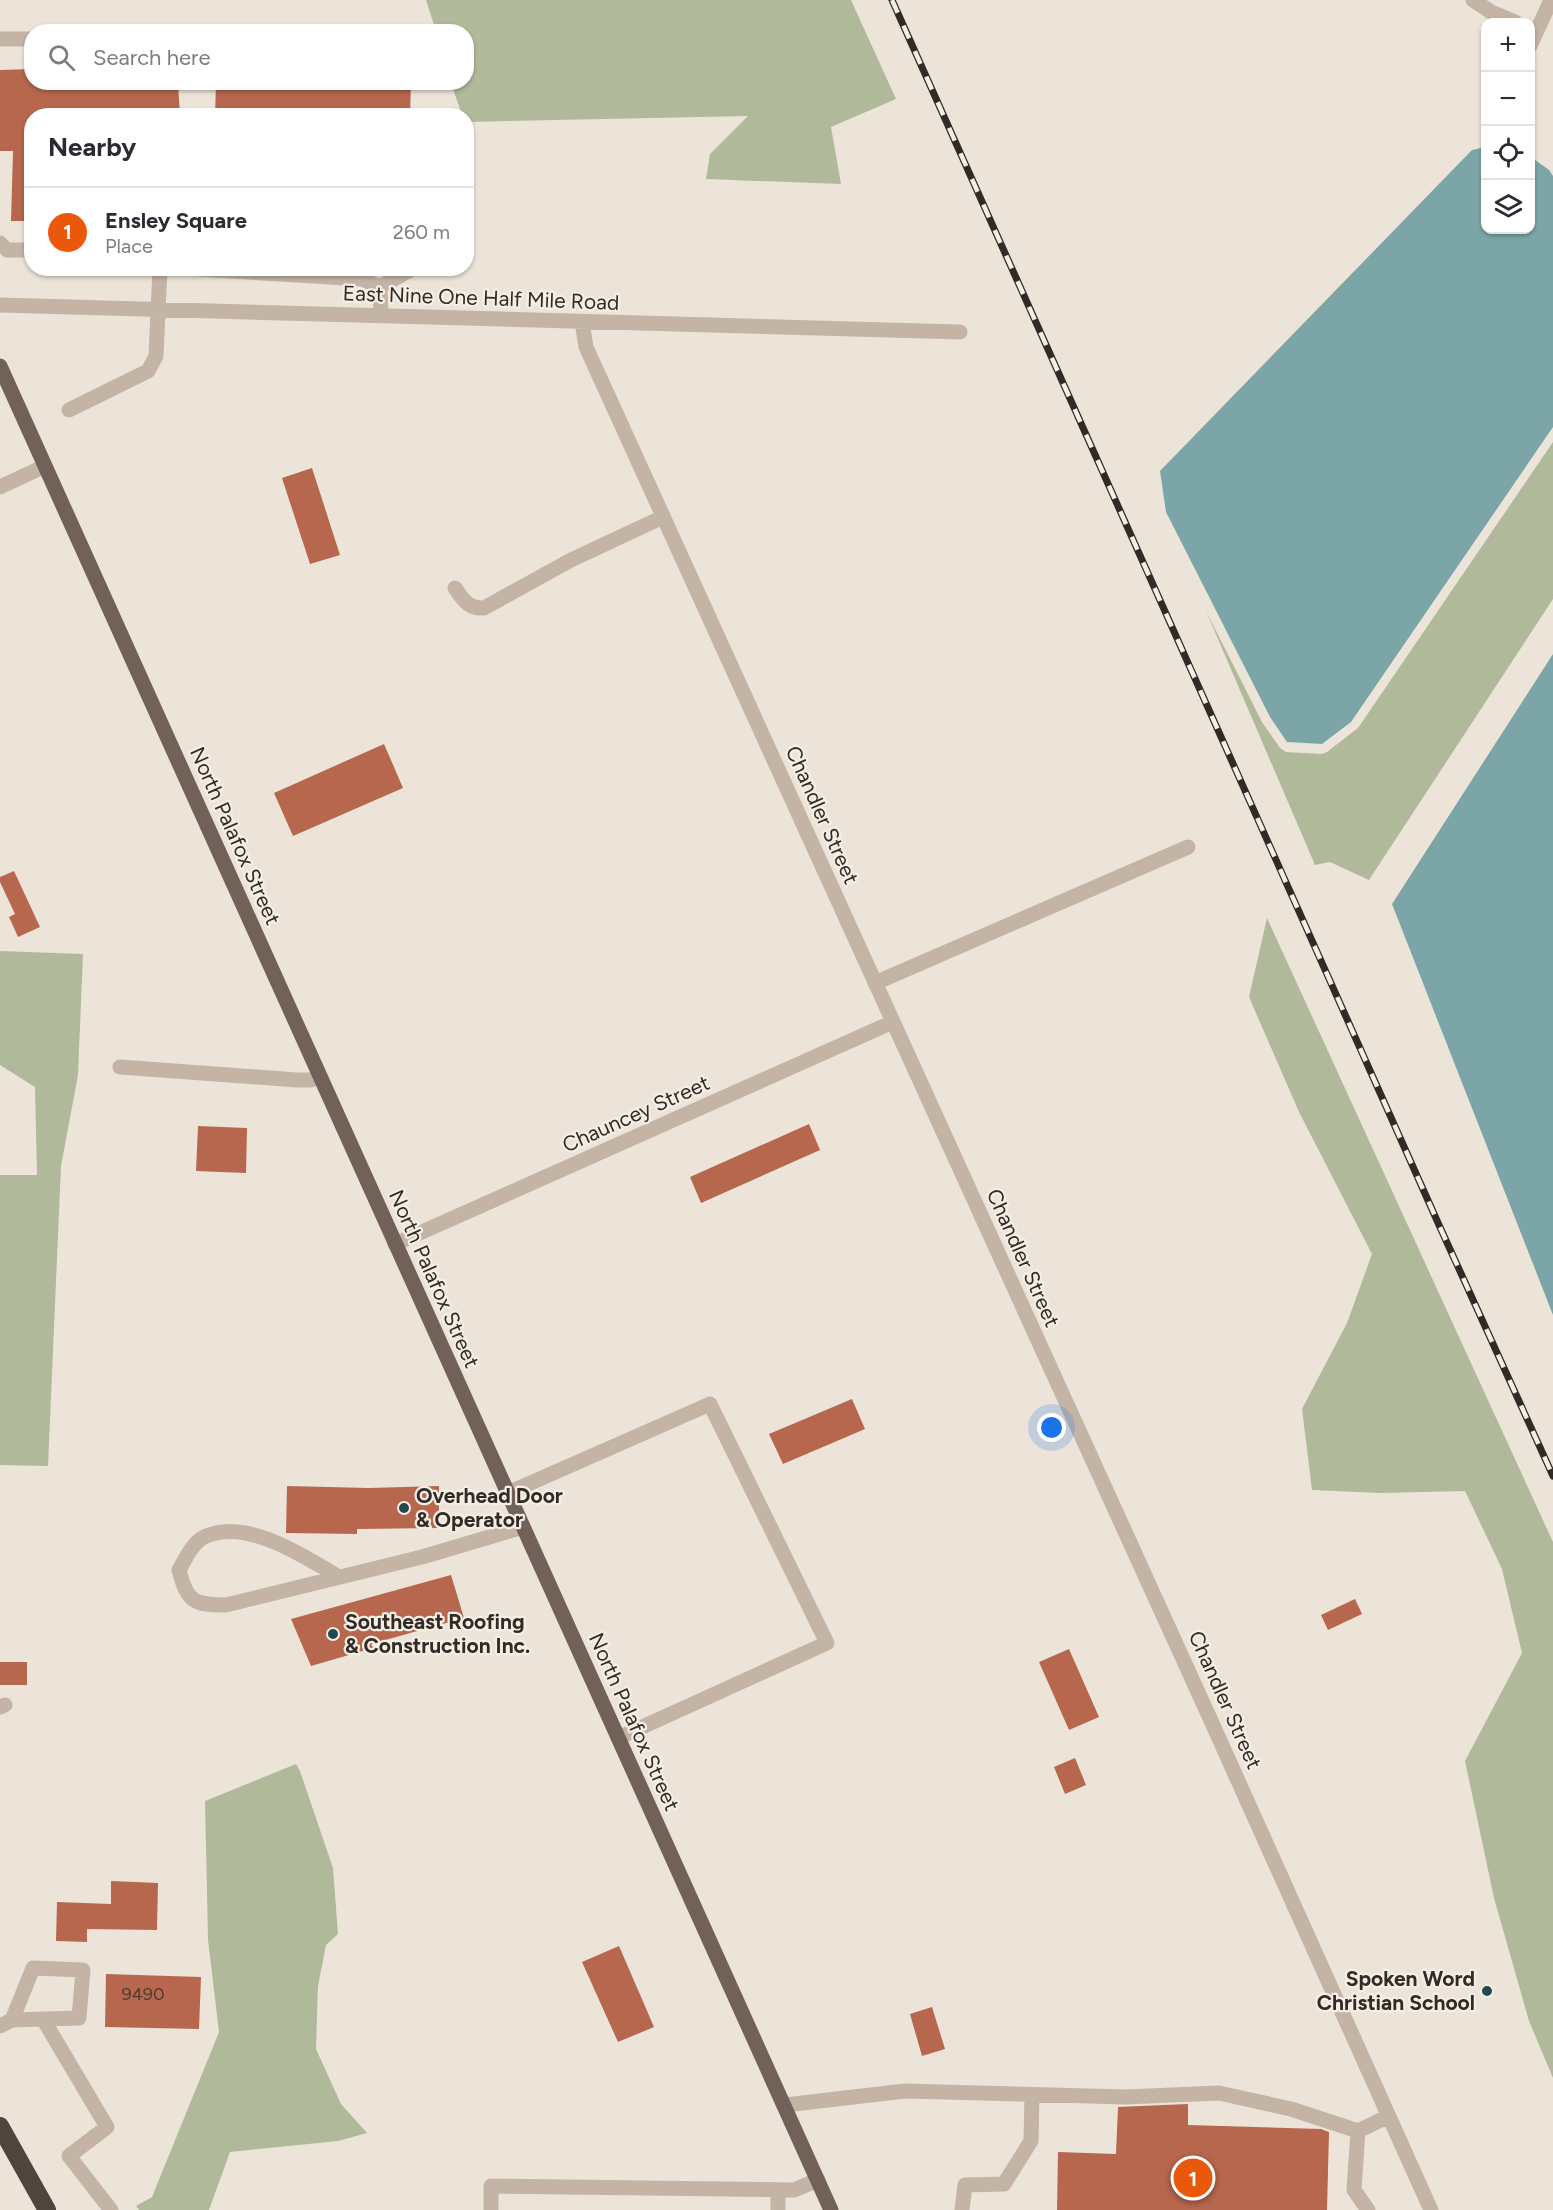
<!DOCTYPE html>
<html lang="en">
<head>
<meta charset="utf-8">
<style>
  :root { --surface:#fff; --page:#f7f7f7; --text:#2b2b33; --muted:#7c7c81; --line:#e1e1e2; --accent:#ea580c }
  body { margin:0; font-family:Figtree,sans-serif; background:var(--page); color:var(--text) }
  .controls { position:absolute; right:18px; top:18px; display:grid; overflow:hidden; border-radius:12px; box-shadow:0 2px 4px #0004 }
  .controls button { width:54px; height:54px; display:grid; place-items:center; padding:0; border:0; border-bottom:2px solid var(--line); background:var(--surface); color:var(--text); font:30px sans-serif }
  .you { position:absolute; left:1052px; top:1428px; width:21px; height:21px; margin:-15px; border:4px solid #fff; border-radius:50%; background:#1a73e8; box-shadow:0 0 0 9px #1a73e833 }
  .badge { display:grid; place-items:center; width:39px; height:39px; border-radius:50%; background:var(--accent); color:#fff; font-size:20px; font-weight:700 }
  .pin { position:absolute; translate:-50% -50%; border:3px solid #fff; box-shadow:0 2px 6px #0006 }
  .list { margin:0; padding:0; list-style:none }
  h2 { display:flex; justify-content:space-between; align-items:center; height:78px; margin:0; padding:0 24px; font-size:26px }
  h2 small { font-size:20px; font-weight:400; color:var(--muted) }
  .list li { display:grid; grid-template-columns:39px 1fr auto; gap:18px; align-items:center; box-sizing:border-box; height:90px; padding:0 24px; border-top:2px solid var(--line) }
  .list b { display:block; font-size:22px; white-space:nowrap }
  .list p { margin:0; font-size:20px; white-space:nowrap; color:var(--muted) }
  .list em { font-size:20px; font-style:normal; color:var(--muted) }
  .icon { flex:none; width:33px; height:33px; fill:none; stroke:currentColor; stroke-width:2; stroke-linecap:round; stroke-linejoin:round }
  .map { position:relative; flex:none; width:1553px; height:2210px; overflow:hidden }
  .search { position:absolute; background:var(--surface); box-shadow:0 2px 4px #0004; left:24px; top:24px; width:450px; height:66px; display:flex; align-items:center; gap:15px; box-sizing:border-box; padding:0 21px; border-radius:24px; color:var(--muted); font-size:22px }
  .panel { position:absolute; background:var(--surface); box-shadow:0 2px 4px #0004; left:24px; top:108px; width:450px; height:168px; border-radius:24px }
  .map>svg:first-child { display:block }
</style>
</head>
<body>
<div class="map">
<svg width="1553" height="2210" viewBox="0 0 1553 2210">
  <rect width="100%" height="100%" fill="#ede4d9"/>
  <path fill="#b0ba9b" d="M426,0H851L896,99L831,127L841,184L706,179L710,154L748,116L467,122L466,116L462,115L451,83L466,82V32L436,31Z
    M1553,442V599L1369,880L1330,862L1315,865L1206,611L1262,722L1280,748L1286,752L1322,754L1327,752L1358,728Z
    M1267,918L1553,1542V2078L1529,2021L1494,1898L1465,1761L1522,1653L1502,1569L1465,1491L1381,1493L1312,1490L1302,1409L1347,1323L1372,1254L1299,1112L1249,997Z
    M0,951L83,954L78,1075L61,1166L48,1466L0,1465V1175H37L35,1087L0,1065Z
    M296,1764L300,1771L333,1868L338,1934L326,1945L318,1986L316,2049L341,2104L367,2133L338,2141L230,2152L209,2210H139L136,2206L152,2197L219,2032L208,1940L205,1801Z"/>
  <path fill="#7ba5a7" d="M1485,147L1486,230H1530L1531,157L1549,170L1553,176V427L1351,722L1322,744L1287,742L1270,717L1166,512L1160,471L1472,150Z
    M1553,654V1315L1392,904Z"/>
  <path fill="#b7674d" d="M32,69V82H178L180,116H32V221H11L13,151H0V70Z
    M216,82H411L410,116H215Z
    M312,468L340,555L310,564L282,478Z
    M384,744L403,788L293,836L274,793Z
    M14,871L40,927L18,937L9,917L15,914L0,882V877Z
    M809,1124L820,1150L701,1203L690,1177Z
    M198,1126L247,1128L246,1173L196,1171Z
    M852,1399L865,1429L783,1464L769,1434Z
    M287,1486L369,1488L439,1486V1528L357,1529V1534L286,1533Z
    M451,1575L464,1618L371,1644L373,1648L311,1666L291,1619Z
    M1355,1599L1362,1614L1328,1630L1321,1615Z
    M1069,1649L1099,1717L1069,1730L1039,1662Z
    M0,1662H27V1685H0Z
    M1075,1758L1086,1785L1065,1794L1054,1767Z
    M111,1881L158,1883L157,1930L87,1929V1942L56,1941L57,1902L111,1904Z
    M619,1946L654,2027L618,2042L582,1962Z
    M106,1974L201,1977L199,2029L105,2027Z
    M932,2007L945,2049L922,2056L910,2014Z
    M1188,2104V2125L1321,2129L1329,2132L1327,2210H1057L1058,2152L1116,2154L1118,2107Z"/>
  <g fill="none" stroke-linecap="round" stroke-linejoin="round">
    <path stroke="#c4b4a6" stroke-width="15" d="M1473,0L1491,12L1515,22
      M0,39H32
      M1530,46L1551,0
      M0,243L7,250H32
      M183,268L362,279L380,287L381,316
      M380,287L414,268
      M0,305L960,332
      M582,322L586,347L1208,1714L1431,2210
      M69,410L148,371L156,356L160,268
      M0,487L45,466
      M455,588C463,600 469,609 484,608L571,560L663,517
      M875,983L1188,847
      M120,1067L297,1080H311L320,1077
      M395,1244L893,1022
      M508,1493L710,1404L827,1643L618,1738
      M339,1577C305,1557 250,1520 209,1535C194,1539 186,1558 179,1570C187,1602 194,1605 226,1605L422,1557L523,1527
      M0,1707L5,1705
      M43,2019L107,2127L69,2156L111,2210
      M0,2026L12,2020L79,2018L83,1970L33,1968L12,2020
      M785,2105L905,2091L1125,2097L1219,2093L1291,2109L1358,2131L1389,2116
      M1358,2131L1354,2190L1368,2210
      M778,2190V2210
      M491,2210V2186L794,2190L818,2180
      M962,2210L965,2185L1004,2184L1031,2141L1032,2096"/>
    <path stroke="#716159" stroke-width="15" d="M0,366L831,2210"/>
    <path stroke="#51443e" stroke-width="18" d="M0,2126L47,2210"/>
    <defs>
      <path id="rail" d="M892,0L1439,1225L1553,1476"/>
    </defs>
    <use href="#rail" stroke="#312a26" stroke-width="7"/>
    <use href="#rail" stroke="#f6eee4" stroke-width="4.5" stroke-dasharray="14" stroke-linecap="butt"/>
  </g>
  <g fill="#214a4d" stroke="#f6eee4" stroke-width="2">
    <circle cx="404" cy="1508" r="6"/>
    <circle cx="333" cy="1634" r="6"/>
    <circle cx="1487" cy="1991" r="6"/>
  </g>
  <g text-anchor="middle" stroke-width="4.5" stroke-linejoin="round" paint-order="stroke">
    <g font-size="18" fill="#523930">
      <text x="143" y="2000">9490</text>
    </g>
    <g font-size="21" fill="#312a26" stroke="#f6eee4">
      <text transform="translate(481 298) rotate(2)" y="7">East Nine One Half Mile Road</text>
      <text transform="translate(822 815) rotate(66)" y="7">Chandler Street</text>
      <text transform="translate(235 836) rotate(66)" y="7">North Palafox Street</text>
      <text transform="translate(636 1114) rotate(-24)" y="7">Chauncey Street</text>
      <text transform="translate(1023 1258) rotate(66)" y="7">Chandler Street</text>
      <text transform="translate(434 1279) rotate(66)" y="7">North Palafox Street</text>
      <text transform="translate(1225 1700) rotate(66)" y="7">Chandler Street</text>
      <text transform="translate(634 1722) rotate(66)" y="7">North Palafox Street</text>
    </g>
    <g font-size="21" font-weight="bold" fill="#312a26" stroke="#f6eee4" text-anchor="start">
      <text x="416" y="1503">Overhead Door<tspan x="416" dy="24">&amp; Operator</tspan></text>
      <text x="345" y="1629">Southeast Roofing<tspan x="345" dy="24">&amp; Construction Inc.</tspan></text>
      <text x="1475" y="1986" text-anchor="end">Spoken Word<tspan x="1475" dy="24">Christian School</tspan></text>
    </g>
  </g>
</svg>
<div class="controls">
<button>+</button>
<button>−</button>
<button><svg class="icon" aria-label="locate" viewBox="0 0 24 24"><circle cx="12" cy="12" r="6"/><path d="M12 2v4M12 18v4M2 12h4M18 12h4"/></svg></button>
<button><svg class="icon" aria-label="layers" viewBox="0 0 24 24"><path d="M12 4l9 5-9 5-9-5zM3 14l9 5 9-5"/></svg></button>
</div>
<div class="you"></div>
<div class="pin badge" style="left:1193px;top:2178px">1</div>
<div class="search"><svg class="icon" aria-label="search" viewBox="0 0 24 24"><circle cx="10" cy="10" r="6"/><path d="M15 15l6 6"/></svg>Search here</div>
<section class="panel">
<h2>Nearby<small></small></h2>
<ul class="list">
<li><span class="badge">1</span><div><b>Ensley Square</b><p>Place</p></div><em>260 m</em></li>
</ul>
</section>
</div>
</body>
</html>
